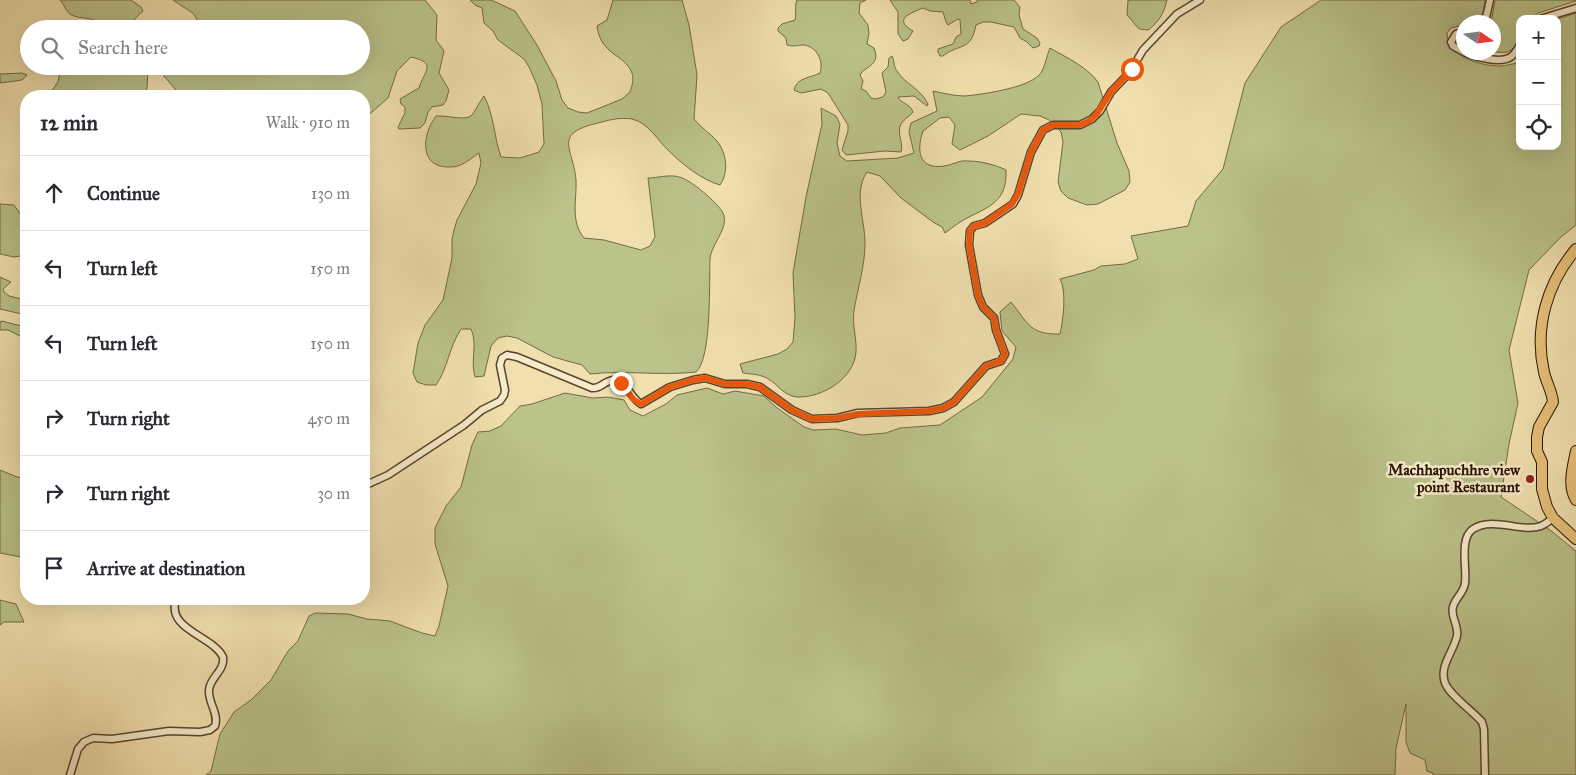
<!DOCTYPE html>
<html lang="en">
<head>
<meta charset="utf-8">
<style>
  :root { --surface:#fff; --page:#f2f2f3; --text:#2b2b33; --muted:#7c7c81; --line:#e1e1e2 }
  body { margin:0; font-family:"IM FELL Great Primer",serif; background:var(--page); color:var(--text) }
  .controls { position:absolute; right:15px; top:15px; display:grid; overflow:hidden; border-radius:10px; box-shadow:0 5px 20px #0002 }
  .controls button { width:45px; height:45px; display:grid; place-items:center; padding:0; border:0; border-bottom:1px solid var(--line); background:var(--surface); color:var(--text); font:25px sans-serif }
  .compass { position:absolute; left:1456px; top:15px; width:45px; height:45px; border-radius:50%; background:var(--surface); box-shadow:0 5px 20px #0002; rotate:103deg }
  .stop { position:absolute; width:15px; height:15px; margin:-11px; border:4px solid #ea580c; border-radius:50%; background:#fff }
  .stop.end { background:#ea580c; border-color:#fff; box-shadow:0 1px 5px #0008 }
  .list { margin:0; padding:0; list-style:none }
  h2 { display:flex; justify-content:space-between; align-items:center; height:65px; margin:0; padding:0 20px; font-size:21px }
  h2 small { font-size:16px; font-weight:400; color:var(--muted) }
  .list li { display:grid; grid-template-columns:32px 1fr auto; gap:15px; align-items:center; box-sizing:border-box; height:75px; padding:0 20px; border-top:1px solid var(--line) }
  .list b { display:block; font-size:19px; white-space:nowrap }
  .list em { font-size:16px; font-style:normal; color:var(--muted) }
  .icon { flex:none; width:28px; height:28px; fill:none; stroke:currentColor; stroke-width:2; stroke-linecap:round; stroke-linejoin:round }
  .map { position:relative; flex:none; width:1576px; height:775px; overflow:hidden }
  .search { position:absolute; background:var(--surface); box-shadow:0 5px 20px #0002; left:20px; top:20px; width:350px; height:55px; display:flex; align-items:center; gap:12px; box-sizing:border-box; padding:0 18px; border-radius:28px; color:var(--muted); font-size:19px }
  .panel { position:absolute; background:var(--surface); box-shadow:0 5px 20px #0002; left:20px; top:90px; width:350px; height:515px; border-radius:20px }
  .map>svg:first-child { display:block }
</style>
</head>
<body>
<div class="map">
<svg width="1576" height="775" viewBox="0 0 1576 775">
  <rect width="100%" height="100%" fill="#f1e0af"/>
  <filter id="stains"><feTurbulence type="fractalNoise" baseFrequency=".004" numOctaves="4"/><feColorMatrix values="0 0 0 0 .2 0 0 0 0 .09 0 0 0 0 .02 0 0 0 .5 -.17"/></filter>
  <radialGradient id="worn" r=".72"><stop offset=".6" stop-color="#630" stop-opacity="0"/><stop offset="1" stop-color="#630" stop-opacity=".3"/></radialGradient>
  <path fill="#bbc28a" stroke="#726a45" d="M60,0H131L141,7L143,11C138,16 134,18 132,25L134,29H103C96,14 81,21 70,14C65,10 64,4 60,0Z
    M173,0H425L437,15L436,40L444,51L439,73L449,90L446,101L443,105L432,107L428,112L425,123L420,128L399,129L398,127L405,113V107L401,104L400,99L419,88C424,71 438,63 411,57L397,71L388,98L364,119V96H181L164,76L162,66H361V29H202L194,14Z
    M470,0H491L515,11L537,45L556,81L562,100L568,108L578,112L587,113L622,99L630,92C632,87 634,79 632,73C624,53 601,56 597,26L607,20L613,0H682L689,25L697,75L694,119C701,128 710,133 717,141C727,154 729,172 720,185C702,180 682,164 669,151C657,140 649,123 632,119C620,117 609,120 598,123C552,134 573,147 576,180C577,200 570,221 584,238L604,240L641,250L650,246L655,237L648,178C657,178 670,174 679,177C690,179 718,203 723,213C730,228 710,245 710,260C709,282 712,358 696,372C661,376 625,370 590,374L582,365L553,357L517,338L507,336L498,338L491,346L484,376L475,377C470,361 478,344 471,329H461C449,347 448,368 436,385H426L417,382L413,373L418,343L425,325L443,300L452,258V239L454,230L457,220L476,184L481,163L479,153C470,159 462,167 451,167C418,169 422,134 436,116C446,115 464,121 471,116C474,113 480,101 484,96C494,115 494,137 501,157L520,158L539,152L544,144L542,104L537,85L529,67L524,59L498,40L493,31L484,23L482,8L475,5Z
    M797,0H866L860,3L859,13L868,25L869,33L867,44L874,48C880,63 870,65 861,73L860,75L863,81L861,89L866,91L871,98L875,99L883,97L886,92L882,73L888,67L889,58L892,56C895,61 893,66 897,71C905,84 921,89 928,104L927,106L914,96L898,97C901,104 910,103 913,112C910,116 904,119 901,124C896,133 904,143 901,152L885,151L846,155L842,150L848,131V125L828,93L821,89L801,93L794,90C797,77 811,78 820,73C824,61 817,47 804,45C798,45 793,47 787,45L786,38L778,31V28L782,24L795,20C797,13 794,7 797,0Z
    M890,0H970L971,4L977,2V0H1014L1020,7L1019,15L1023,29L1037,38L1040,43L1039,46L1033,48L1027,42L1020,38L1014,27L991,22H983L976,25C971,52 959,43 943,56H940L938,52V49L953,44L956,37L961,34L960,20L958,19L948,25L946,22L943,12L930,11L923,8C911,13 892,19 913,31L908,39L903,41L898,34V12Z
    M1128,0H1167C1164,13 1159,22 1148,30L1139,29L1127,15Z
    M1321,0H1485L1483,12L1478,21L1464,22L1463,25L1451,28L1447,33C1447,56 1480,66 1500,66C1507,66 1513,63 1520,63V146H1557V19L1576,13V225L1561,237L1529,270L1509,350L1518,403L1509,444L1501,497L1550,530L1576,551V775H1433V773L1427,771L1425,760L1410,753L1406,742V704L1396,748L1395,775H206L211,771L220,734L234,712L251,700L271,680L288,651L298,641L309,616L315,613L348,614L367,619L390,621L422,633L435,636L439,626L448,586L435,544V528L446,506L461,487L472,445L478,432L490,431L501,426L520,406L532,404L565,393L593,398L608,397L624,400L630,410L643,416L666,404L677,395L707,388L723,394L735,391L764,396L776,407L804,427L813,430L836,429L862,435L886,433L900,428L940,425L982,397L1013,359L1016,347L1002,331L1000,312L1011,302C1028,323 1030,335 1060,334C1063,321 1067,291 1060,279L1094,270L1101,266L1125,264L1138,259L1131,236L1188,226L1196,201L1223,169L1245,83L1281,27Z
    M1495,0H1576V1L1538,13L1530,19H1520C1520,29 1520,48 1507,52C1503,53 1498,52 1494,52V22H1491Z
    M1050,48C1067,58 1086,66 1098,82L1117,143L1129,171L1130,182L1125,190L1098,204L1087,205L1068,198L1061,191L1058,182L1063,142L1061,132L1049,120L1040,116L1021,114L988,136L960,150L952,144L955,125L949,117L940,118L923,131C915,154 921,172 949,165C956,163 961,160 968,161C981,161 996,165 1006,170C1007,198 994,205 971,216C962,220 953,227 945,233L942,227L933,222L901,198L880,176L867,172C853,192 865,220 865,243C865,266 858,287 854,310C852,325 857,340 856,352C854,379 822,398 797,397C782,396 776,380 762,376C756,374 749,374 743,373L740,364L778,354L787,349L793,342L795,318L793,273L806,197L822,124L821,108L836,116L840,124L837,143L840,156L847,161L898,158L914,153L909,132L911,123L937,111L933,91C943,93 954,96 964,96C980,95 1026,88 1038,76C1045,70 1046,57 1050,48Z
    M61,66H148L147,88L143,96H48L58,82Z
    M22,73L27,75L22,80L0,83V74Z
    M0,204L14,205L24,219L26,227V255L14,257L0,254Z
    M0,277L11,282L3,289L4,292L9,296L26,300V315L0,309Z
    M2,321L21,326H26V339L8,330H0V322Z
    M0,470L17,477L26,479V558L0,553Z
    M0,600L16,604L24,622H4L0,625Z"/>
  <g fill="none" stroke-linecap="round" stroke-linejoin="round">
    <defs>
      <path id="minor" d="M1540,19L1576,8
        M1485,22L1490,0
        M1464,31L1456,34L1451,42L1453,46L1464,52
        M1464,52C1474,57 1499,63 1509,58C1514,56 1517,50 1520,45
        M364,486L388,475L464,425L482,410L500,401L504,395L505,390L500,365L502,358L507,355L517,357L592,388C601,389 605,380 614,380C626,380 631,399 641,404L670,387L693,380L705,378L725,384H747L760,387L792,410L812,419L837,418L858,413L929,411L943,408L954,402L986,366L1001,361L1005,354L996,330L994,318L983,307L978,295L969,245L970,231L974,226L985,223L1013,204L1018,195L1031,152L1043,130L1053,125H1080L1092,119L1100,111L1111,92L1130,72L1143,50L1177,14L1200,0
        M70,775L78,749L84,742L93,738L112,739L169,731L200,732L210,730L215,726C219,713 208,703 209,690C210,677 225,671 223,657C212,635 166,630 176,599
        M1485,775L1484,729L1482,722C1472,710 1451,697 1445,683C1439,666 1453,653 1457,636C1459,626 1450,616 1453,607C1455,598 1464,593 1465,583C1467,568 1459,538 1473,529C1493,516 1521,533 1541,526C1546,524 1549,521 1553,518"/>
      <path id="highway" d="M1576,249C1547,283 1534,328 1544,372C1546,382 1552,391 1553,402L1539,427L1537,437V451L1542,462V489L1547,507L1553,518L1576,539
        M1576,451C1573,466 1567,486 1576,500"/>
    </defs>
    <use href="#minor" stroke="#5a452c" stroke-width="9"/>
    <use href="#highway" stroke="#281100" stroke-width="12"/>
    <use href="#minor" stroke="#f6ebcb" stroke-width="6"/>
    <use href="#highway" stroke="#e8c078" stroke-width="10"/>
  </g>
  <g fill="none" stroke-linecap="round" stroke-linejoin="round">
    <path stroke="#ea580c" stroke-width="6" d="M621,383L634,400L641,404L670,387L693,380L705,378L725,384H747L760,387L792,410L812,419L837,418L858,414L929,411L943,408L954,402L986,366L1001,361L1005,354L996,330L994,318L983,307L978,295L969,245L970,231L974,226L985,223L1012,204L1018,194L1031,152L1043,130L1053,125H1080L1089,121L1096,115L1111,92L1132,69"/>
  </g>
  <circle fill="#8f2418" stroke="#f6ebcb" stroke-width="2" cx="1530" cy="479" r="5"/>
  <g text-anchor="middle" stroke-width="5" stroke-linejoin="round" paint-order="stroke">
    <g font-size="15" font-weight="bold" fill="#281100" stroke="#f6ebcb" text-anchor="end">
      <text x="1520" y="475">Machhapuchhre view<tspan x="1520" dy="17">point Restaurant</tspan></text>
    </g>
  </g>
  <rect width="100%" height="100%" filter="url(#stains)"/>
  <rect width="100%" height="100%" fill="url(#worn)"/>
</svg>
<div class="controls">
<button>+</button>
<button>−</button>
<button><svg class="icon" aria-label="locate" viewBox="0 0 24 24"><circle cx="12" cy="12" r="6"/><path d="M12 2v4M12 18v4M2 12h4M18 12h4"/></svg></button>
</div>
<svg class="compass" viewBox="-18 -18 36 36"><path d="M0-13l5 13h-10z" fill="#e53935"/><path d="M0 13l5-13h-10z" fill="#7c7c81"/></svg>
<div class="stop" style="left:1132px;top:69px"></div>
<div class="stop end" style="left:621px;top:383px"></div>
<div class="search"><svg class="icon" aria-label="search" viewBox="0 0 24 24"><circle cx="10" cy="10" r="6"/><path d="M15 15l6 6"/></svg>Search here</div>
<section class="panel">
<h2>12 min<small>Walk · 910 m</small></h2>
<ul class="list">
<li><svg class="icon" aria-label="ahead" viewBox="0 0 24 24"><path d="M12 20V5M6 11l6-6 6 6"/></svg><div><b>Continue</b></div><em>130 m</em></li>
<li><svg class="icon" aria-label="left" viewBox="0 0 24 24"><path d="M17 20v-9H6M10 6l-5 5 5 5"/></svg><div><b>Turn left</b></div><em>150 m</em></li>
<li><svg class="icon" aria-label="left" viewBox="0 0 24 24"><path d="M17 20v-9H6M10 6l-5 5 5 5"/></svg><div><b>Turn left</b></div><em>150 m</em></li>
<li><svg class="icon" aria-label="right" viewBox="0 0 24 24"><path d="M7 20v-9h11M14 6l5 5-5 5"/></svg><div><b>Turn right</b></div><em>450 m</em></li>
<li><svg class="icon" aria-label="right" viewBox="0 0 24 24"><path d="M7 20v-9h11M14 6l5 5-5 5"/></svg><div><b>Turn right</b></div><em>30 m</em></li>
<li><svg class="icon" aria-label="arrive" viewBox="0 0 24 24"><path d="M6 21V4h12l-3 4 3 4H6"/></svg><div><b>Arrive at destination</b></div></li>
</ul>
</section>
</div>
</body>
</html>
